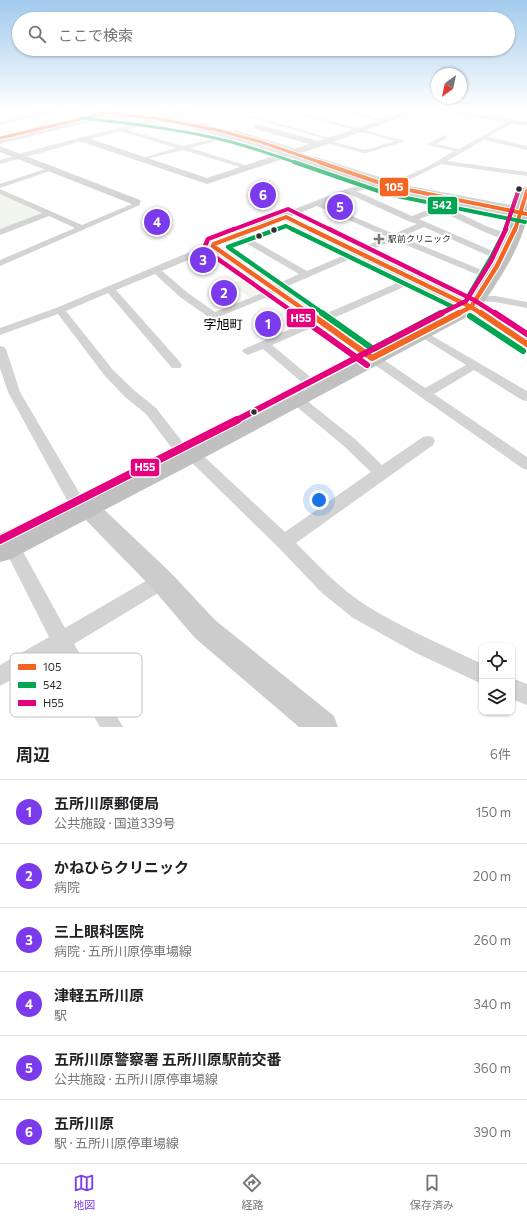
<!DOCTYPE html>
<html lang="ja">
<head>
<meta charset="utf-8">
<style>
  :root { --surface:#fff; --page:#f6f6f6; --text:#202124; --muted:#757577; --line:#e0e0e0; --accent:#7c3aed }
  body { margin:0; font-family:Commissioner,"Noto Sans JP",sans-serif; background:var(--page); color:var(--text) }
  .controls { position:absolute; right:12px; bottom:12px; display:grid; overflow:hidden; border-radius:8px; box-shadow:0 1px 3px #0004 }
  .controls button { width:36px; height:36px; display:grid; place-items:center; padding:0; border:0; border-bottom:1px solid var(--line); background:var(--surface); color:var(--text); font:20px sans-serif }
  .compass { position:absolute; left:431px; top:68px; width:36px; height:36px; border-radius:50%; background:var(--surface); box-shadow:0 1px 3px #0004; rotate:213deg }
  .you { position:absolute; left:319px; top:500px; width:14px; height:14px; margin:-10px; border:3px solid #fff; border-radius:50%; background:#1a73e8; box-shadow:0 0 0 6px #1a73e833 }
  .badge { display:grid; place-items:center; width:26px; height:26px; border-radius:50%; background:var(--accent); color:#fff; font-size:13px; font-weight:700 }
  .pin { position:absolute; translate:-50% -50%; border:2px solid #fff; box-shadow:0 1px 4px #0006 }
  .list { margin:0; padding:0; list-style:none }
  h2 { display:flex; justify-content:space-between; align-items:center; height:52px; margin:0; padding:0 16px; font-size:17px }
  h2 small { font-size:13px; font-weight:400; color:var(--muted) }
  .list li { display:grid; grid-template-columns:26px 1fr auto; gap:12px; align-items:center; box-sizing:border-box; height:64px; padding:0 16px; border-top:1px solid var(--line) }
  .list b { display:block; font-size:15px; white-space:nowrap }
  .list p { margin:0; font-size:13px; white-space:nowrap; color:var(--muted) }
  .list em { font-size:13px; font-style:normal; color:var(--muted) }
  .icon { flex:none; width:22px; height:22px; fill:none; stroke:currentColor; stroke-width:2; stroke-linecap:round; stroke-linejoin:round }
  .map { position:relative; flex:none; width:527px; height:727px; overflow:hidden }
  .search { position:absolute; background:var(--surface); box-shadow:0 1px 3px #0004; left:12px; right:12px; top:12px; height:44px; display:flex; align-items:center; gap:10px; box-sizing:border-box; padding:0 14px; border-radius:22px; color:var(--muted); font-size:15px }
  .sheet { height:436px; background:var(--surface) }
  nav { display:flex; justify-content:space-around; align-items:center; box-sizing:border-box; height:56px; border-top:1px solid var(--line); background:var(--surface); font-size:11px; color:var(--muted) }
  nav a { display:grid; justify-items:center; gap:2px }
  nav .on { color:var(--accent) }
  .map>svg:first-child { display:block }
</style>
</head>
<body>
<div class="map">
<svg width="527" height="727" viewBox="0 0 527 727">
  <rect width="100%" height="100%" fill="#fff"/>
  <path fill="#f2f5eb" d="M0,193L42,213L0,229Z
    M247,278L267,292L251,298L230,284Z"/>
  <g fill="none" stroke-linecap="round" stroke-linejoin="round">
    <path stroke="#d7ecf3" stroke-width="1.5" d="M160,118L192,110
      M20,154L153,119"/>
    <path fill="#d3d3d3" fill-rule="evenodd" d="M54,110H63L0,125V121Z
      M192,110H200L170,118L210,124L212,125V127L169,122L167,119L127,130L183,146L229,135V137L190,148L251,167V169H247L183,150L142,160V158L176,148L120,131L0,164V160L49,146Z
      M225,110H233L333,139L328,140Z
      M281,110H289L405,141L367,153H363L323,142L326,140L365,150L395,141Z
      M337,110H346L389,121L386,123Z
      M391,110H400L411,113L408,115Z
      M511,120L516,121L488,137L527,146V150L484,140L447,161L527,172V176L441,164L399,185L356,191L412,216L438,206H444L486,226L514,236L515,238L514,240C502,243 454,217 441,211L419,219L504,256L506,258L504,260H498L424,227L401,237L494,275L496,277L494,279H488L394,240L281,289L320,316L411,277H417L419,279L417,281L327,321L425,388L466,365L418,335L416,333L418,331L422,330L527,391V401L522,400L474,370L434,394L527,457V470L522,468L318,325L272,345L320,385L322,388L320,391L316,392L312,391L263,349L248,355L244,353L242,351L244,349L311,320L275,294L214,319L210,318L180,297L155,274L116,290L180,362L182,365L180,368H172L108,293L66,311L113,370L135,391L156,408L188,449H196L285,532L371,472L345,447L291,402L290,399L291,396L296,395L301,396L355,439L382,465L423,437L428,436L433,437L435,441L433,445L296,543C318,565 340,589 367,606C402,628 445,646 482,664V684L416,653L353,618L322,593L278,547L188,459L185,460L180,459L146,414L125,397L105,376L58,314L0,335V328L56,308L209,244L211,242L346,189L362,185L395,181L427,167L454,151L428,145V143L445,135L447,136V138L436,144L459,149ZM349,194L408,221L417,224L394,234L324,204ZM317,206L387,237L307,271L244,235ZM237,238L299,274L275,285L218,245ZM212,250L268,289L267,291L215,312L188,293L162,271Z
      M236,130L301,150L302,151L297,152L234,133L233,132Z
      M51,167L53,168V170L0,188V184Z
      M0,189L82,225L132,204L133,200H139L140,205L0,266V260L75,228L49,216L0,235V229L42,213L0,194Z
      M477,296H495L527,302V308L495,302L473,301L472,299L473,297Z
      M0,346L4,347L6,349L20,392L80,494L92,501L94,506L92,511C82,514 76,508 68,502L8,392L0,368Z
      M10,537L16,539L65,628L156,575L162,573L168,575L171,581L168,587L74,644L123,727H100L58,654L0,686V665L49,637L2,544L4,539Z
      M512,678L527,684V705L512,699Z"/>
    <path fill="#ccc" fill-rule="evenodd" d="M119,110H132L126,113L154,116L197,124L201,126L197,128L154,120L113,116L0,144V138L44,127Z
      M411,110H422L322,146L207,184L79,141L78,139L79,137H85L207,178L309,144L255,129V125H261L318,141Z
      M438,110H454L527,122V126L442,112Z
      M0,146L140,200L141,202L136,205L132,204L0,152Z
      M286,214L476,304L527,337V349L521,347L466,310L282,219L280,217L282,215Z
      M86,497L94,500L171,573L215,620L334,716L338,727H299L195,638L153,589L78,512L75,506L78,500Z"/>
    <path fill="#c0c0c0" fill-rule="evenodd" d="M527,187C527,197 527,208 527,218C519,252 497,283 478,311L200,460L11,559L0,562V534L182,446L464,303C490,269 508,232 520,191L522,188Z"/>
    <path stroke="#ccc" stroke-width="8" d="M197,126L246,139L319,163"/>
    <path stroke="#ccc" stroke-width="10" d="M316,162L404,190L509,210"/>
    <defs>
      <path id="bus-1-far3" d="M0,138L107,113L154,118L217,130L261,142L322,163"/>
      <path id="bus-1-far2" d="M319,162L389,186L527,214
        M252,230L286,217L312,230
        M515,230L527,191"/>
      <path id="bus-1-far1" d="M254,229L214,244L213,246L310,314
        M310,229L471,307L457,314
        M471,307L482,314
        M471,307L497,266L515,229"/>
      <path id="bus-1" d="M309,313L372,358L459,313
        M481,313L527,344"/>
      <path id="bus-2-far3" d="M81,118C126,123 171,128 215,138C243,144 270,154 297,163"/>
      <path id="bus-2-far2" d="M294,162L387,194L525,222
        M275,230L286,226L294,230
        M505,230L519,189"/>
      <path id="bus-2-far1" d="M278,229L228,247L324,314
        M292,229L453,307L439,314
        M468,297L491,258L506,229"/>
      <path id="bus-2" d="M322,313L373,349L441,313
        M470,316L523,351"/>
      <path id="bus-3-far3" d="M232,230L288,209L331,230
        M505,230L519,189"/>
      <path id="bus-3-far2" d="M234,229L208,239L205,246L208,252L296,314
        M329,229L474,300L496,314
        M440,314L466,301L491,261L506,229"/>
      <path id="bus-3-far1" d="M294,313L367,365
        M495,313L527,334
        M235,421L442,313"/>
      <path id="bus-3" d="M0,540L237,420"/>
    </defs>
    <use href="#bus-1-far3" stroke="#fff" stroke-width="4.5"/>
    <use href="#bus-1-far2" stroke="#fff" stroke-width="6"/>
    <use href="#bus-1-far1" stroke="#fff" stroke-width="7"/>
    <use href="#bus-1" stroke="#fff" stroke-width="9"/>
    <use href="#bus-2-far3" stroke="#fff" stroke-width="4.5"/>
    <use href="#bus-2-far2" stroke="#fff" stroke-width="6"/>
    <use href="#bus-2-far1" stroke="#fff" stroke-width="7"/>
    <use href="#bus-2" stroke="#fff" stroke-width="9"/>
    <use href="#bus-3-far3" stroke="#fff" stroke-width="6"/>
    <use href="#bus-3-far2" stroke="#fff" stroke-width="7"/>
    <use href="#bus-3-far1" stroke="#fff" stroke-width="9"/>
    <use href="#bus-3" stroke="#fff" stroke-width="10"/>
    <use href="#bus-1-far3" stroke="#f26522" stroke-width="3"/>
    <use href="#bus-1-far2" stroke="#f26522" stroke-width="4"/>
    <use href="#bus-1-far1" stroke="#f26522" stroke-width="4.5"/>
    <use href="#bus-1" stroke="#f26522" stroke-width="6"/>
    <use href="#bus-2-far3" stroke="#00a651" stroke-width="3"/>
    <use href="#bus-2-far2" stroke="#00a651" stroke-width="4"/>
    <use href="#bus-2-far1" stroke="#00a651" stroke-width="4.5"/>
    <use href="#bus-2" stroke="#00a651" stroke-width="6"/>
    <use href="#bus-3-far3" stroke="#e5007d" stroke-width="4"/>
    <use href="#bus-3-far2" stroke="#e5007d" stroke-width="4.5"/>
    <use href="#bus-3-far1" stroke="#e5007d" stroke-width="6"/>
    <use href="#bus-3" stroke="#e5007d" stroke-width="8"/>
  </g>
  <linearGradient id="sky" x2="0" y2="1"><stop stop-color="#a1caec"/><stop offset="0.52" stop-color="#fff"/><stop offset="1" stop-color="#fff" stop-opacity="0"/></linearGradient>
  <rect width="527" height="212" fill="url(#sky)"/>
  <g fill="#2e2e2e" stroke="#fff" stroke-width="1.5">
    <circle cx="519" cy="189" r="3.5"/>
    <circle cx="274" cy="230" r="3.5"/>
    <circle cx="259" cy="236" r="3.5"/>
    <circle cx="254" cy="412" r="3.5"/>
  </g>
  <path fill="#777" stroke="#fff" stroke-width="1.5" d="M377 233h4v4h4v4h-4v4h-4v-4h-4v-4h4z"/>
  <g text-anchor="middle" stroke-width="4" stroke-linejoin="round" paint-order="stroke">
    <g font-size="9" fill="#2e2e2e" stroke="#fff" text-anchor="start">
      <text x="388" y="242">駅前クリニック</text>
    </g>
    <g font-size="13" fill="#000" stroke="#fff">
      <text x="223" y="329">字旭町</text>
    </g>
  </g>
  <rect x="10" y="653" width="132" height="64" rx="6" fill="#fff" stroke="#c0c0c0" stroke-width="1"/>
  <rect x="18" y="664" width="18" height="6" fill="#f26522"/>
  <rect x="18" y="682" width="18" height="6" fill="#00a651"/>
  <rect x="18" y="700" width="18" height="6" fill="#e5007d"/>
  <g font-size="11" fill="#2e2e2e">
    <text x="43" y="671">105</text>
    <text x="43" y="689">542</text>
    <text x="43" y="707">H55</text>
  </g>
  <g stroke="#fff" stroke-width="1.5">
    <rect x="379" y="177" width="30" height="20" rx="4" fill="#f26522"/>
    <rect x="427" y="196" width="31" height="19" rx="4" fill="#00a651"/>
    <rect x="286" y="308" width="30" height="20" rx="4" fill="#e5007d"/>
    <rect x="130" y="458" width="30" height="19" rx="4" fill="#e5007d"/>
  </g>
  <g font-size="11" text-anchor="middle" font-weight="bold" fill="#fff">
    <text x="394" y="191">105</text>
    <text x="442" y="209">542</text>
    <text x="301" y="322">H55</text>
    <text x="145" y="471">H55</text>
  </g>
</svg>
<div class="controls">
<button><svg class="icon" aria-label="locate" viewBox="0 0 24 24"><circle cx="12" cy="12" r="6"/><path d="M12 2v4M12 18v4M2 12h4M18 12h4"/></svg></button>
<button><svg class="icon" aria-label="layers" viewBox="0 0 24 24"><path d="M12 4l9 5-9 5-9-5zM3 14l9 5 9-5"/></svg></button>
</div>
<svg class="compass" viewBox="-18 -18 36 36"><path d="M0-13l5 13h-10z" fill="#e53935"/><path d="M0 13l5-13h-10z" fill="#757577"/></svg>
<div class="you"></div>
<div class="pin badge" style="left:268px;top:324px">1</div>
<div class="pin badge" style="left:224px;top:293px">2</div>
<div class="pin badge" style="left:203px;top:260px">3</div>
<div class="pin badge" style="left:157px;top:222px">4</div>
<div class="pin badge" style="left:340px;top:207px">5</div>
<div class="pin badge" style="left:263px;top:195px">6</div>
<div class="search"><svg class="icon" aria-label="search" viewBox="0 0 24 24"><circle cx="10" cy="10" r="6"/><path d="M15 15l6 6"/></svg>ここで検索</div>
</div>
<section class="sheet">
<h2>周辺<small>6件</small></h2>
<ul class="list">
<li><span class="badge">1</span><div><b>五所川原郵便局</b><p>公共施設 · 国道339号</p></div><em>150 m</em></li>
<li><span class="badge">2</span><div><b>かねひらクリニック</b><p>病院</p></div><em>200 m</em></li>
<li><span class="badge">3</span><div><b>三上眼科医院</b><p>病院 · 五所川原停車場線</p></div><em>260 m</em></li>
<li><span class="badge">4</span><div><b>津軽五所川原</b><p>駅</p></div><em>340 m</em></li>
<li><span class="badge">5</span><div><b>五所川原警察署 五所川原駅前交番</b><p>公共施設 · 五所川原停車場線</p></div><em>360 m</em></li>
<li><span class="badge">6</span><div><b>五所川原</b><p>駅 · 五所川原停車場線</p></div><em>390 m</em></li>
</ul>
</section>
<nav>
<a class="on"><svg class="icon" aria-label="map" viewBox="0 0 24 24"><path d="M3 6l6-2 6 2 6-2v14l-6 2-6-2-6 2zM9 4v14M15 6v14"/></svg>地図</a>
<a><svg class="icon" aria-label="directions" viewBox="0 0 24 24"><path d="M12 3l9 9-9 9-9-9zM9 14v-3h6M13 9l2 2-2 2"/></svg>経路</a>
<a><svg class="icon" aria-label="saved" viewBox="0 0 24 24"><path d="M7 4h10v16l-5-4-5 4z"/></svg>保存済み</a>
</nav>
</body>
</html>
